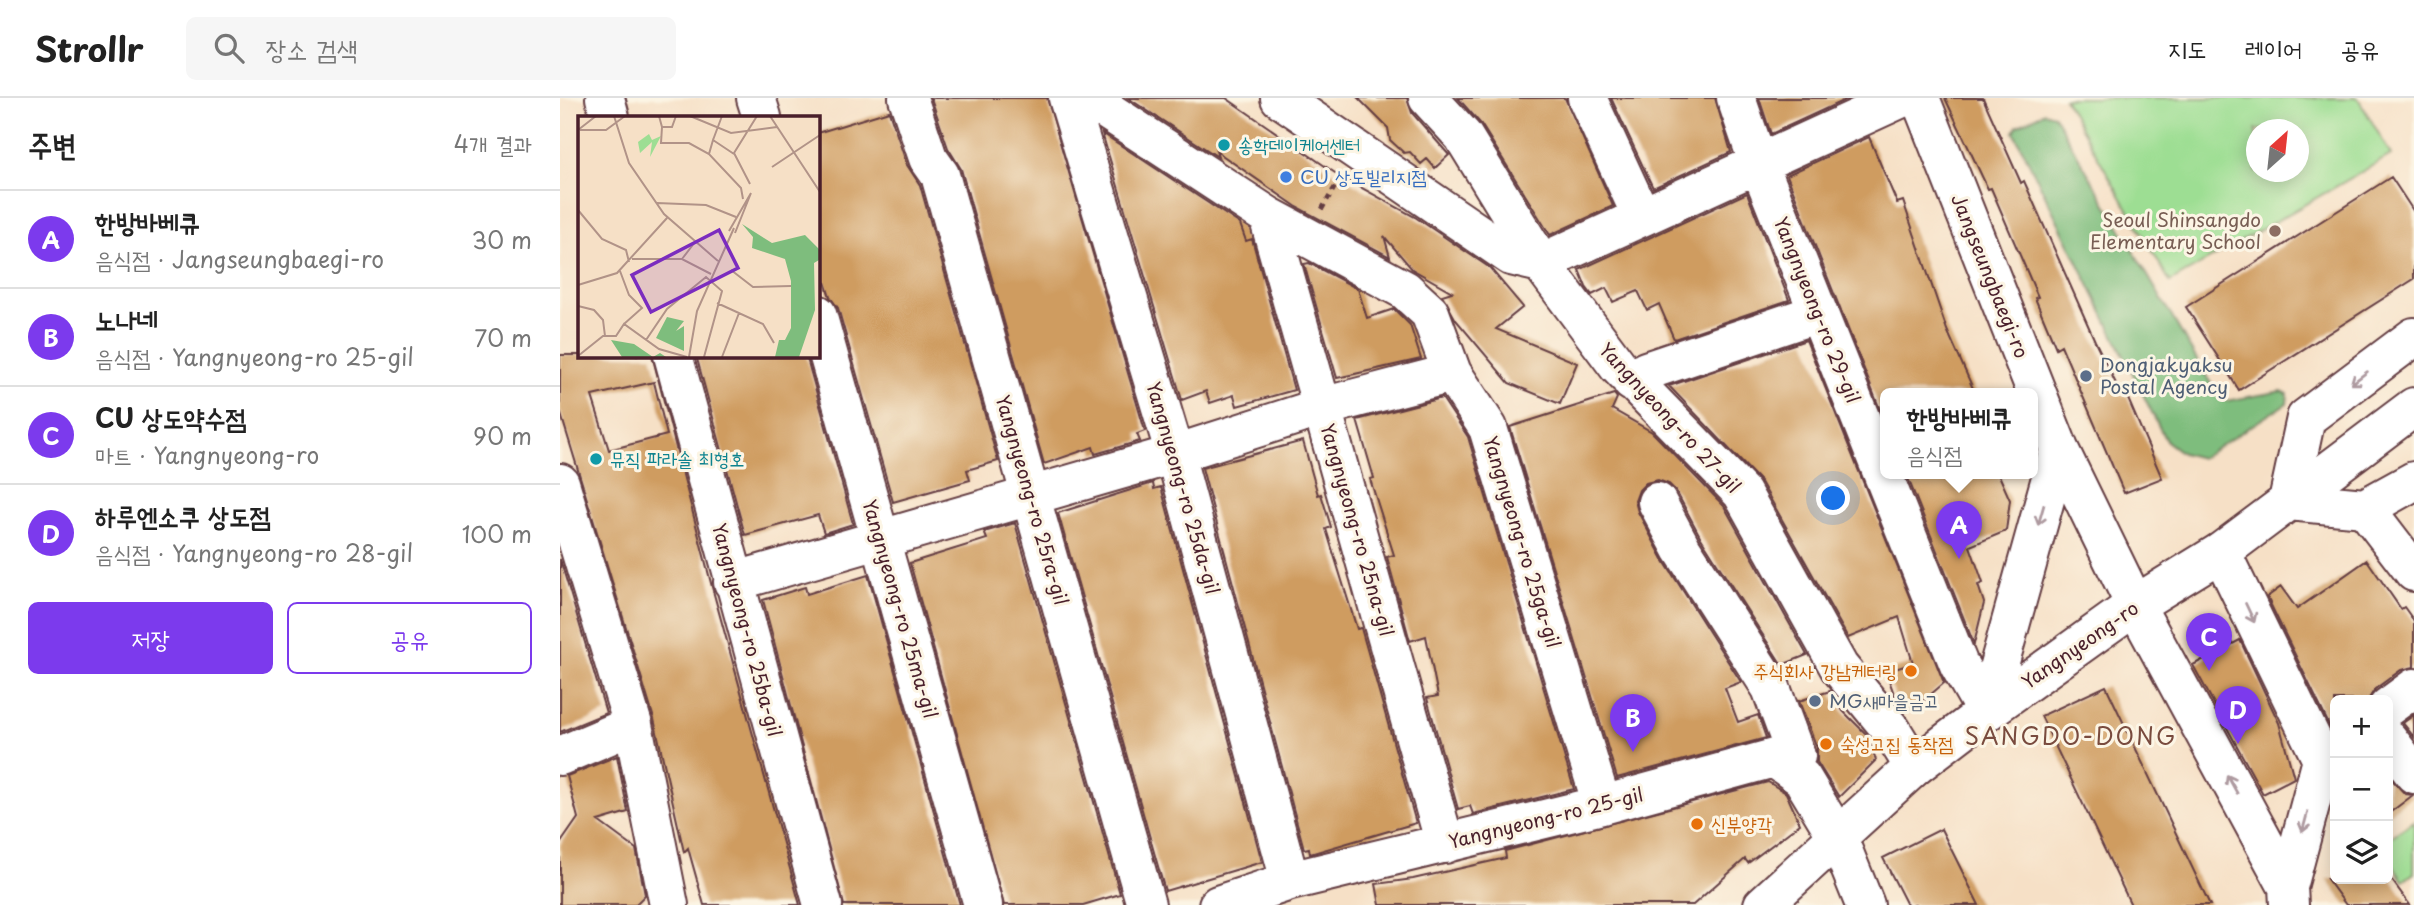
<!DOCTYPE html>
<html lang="ko">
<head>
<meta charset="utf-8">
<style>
  :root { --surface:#fff; --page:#f6f6f6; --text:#222; --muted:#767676; --line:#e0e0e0; --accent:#7c3aed }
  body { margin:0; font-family:"Playpen Sans","Poor Story",sans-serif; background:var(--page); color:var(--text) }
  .controls { position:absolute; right:21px; bottom:21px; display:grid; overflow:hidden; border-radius:10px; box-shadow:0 4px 18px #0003 }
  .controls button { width:63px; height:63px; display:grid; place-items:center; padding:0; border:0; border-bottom:2px solid var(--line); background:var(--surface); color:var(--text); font:35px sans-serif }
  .compass { position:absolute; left:1686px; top:21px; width:63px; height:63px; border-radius:50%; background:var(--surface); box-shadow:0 4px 18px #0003; rotate:27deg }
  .you { position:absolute; left:1274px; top:401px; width:24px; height:24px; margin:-18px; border:5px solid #fff; border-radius:50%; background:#1a73e8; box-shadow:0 0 0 10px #1a73e833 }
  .badge { display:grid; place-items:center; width:46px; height:46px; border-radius:50%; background:var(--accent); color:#fff; font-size:23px; font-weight:700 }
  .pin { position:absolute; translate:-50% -58px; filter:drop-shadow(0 2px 4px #0008) }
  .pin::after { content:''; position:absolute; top:37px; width:24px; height:21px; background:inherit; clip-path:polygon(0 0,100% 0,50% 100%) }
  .popup { position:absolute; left:1320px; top:290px; width:158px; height:91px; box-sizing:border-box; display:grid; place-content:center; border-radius:10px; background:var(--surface); filter:drop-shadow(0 2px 5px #0005); font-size:23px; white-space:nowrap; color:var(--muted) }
  .popup b { font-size:26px; color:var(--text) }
  .popup::after { content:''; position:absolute; left:50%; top:100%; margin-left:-14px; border:14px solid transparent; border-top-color:var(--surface) }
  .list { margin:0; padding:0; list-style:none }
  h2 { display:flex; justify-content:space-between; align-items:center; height:91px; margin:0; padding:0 28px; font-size:30px }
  h2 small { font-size:23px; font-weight:400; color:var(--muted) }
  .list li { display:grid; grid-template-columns:46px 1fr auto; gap:21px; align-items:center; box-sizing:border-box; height:98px; padding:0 28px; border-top:2px solid var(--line) }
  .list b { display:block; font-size:26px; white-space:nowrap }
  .list p { margin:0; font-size:23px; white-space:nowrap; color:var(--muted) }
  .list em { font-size:23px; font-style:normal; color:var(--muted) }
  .actions { display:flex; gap:14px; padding:21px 28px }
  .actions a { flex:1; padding:16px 0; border:2px solid var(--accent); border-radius:10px; text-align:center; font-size:24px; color:var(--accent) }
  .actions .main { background:var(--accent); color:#fff }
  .icon { flex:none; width:38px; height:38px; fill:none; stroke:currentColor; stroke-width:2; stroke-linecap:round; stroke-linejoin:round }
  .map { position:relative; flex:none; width:1854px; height:807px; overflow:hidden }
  header { display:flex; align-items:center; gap:42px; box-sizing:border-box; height:98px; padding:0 35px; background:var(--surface); border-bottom:2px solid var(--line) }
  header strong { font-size:33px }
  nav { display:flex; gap:38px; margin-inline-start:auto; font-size:24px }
  .search { width:490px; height:63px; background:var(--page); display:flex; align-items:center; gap:18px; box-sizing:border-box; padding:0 24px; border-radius:10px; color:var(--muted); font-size:26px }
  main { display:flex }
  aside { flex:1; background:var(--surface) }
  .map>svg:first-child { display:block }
</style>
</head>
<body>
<header>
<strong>Strollr</strong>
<div class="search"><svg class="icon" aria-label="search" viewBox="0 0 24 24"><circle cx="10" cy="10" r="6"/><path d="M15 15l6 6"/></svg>장소 검색</div>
<nav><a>지도</a><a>레이어</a><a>공유</a></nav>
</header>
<main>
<aside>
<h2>주변<small>4개 결과</small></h2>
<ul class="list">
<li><span class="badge">A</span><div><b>한방바베큐</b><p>음식점 · Jangseungbaegi-ro</p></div><em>30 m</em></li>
<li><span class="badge">B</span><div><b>노나네</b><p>음식점 · Yangnyeong-ro 25-gil</p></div><em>70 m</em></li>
<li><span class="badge">C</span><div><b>CU 상도약수점</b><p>마트 · Yangnyeong-ro</p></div><em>90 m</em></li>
<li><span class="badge">D</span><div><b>하루엔소쿠 상도점</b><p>음식점 · Yangnyeong-ro 28-gil</p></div><em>100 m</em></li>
</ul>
<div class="actions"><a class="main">저장</a><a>공유</a></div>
</aside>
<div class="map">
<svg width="1854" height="807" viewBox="0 0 1854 807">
  <rect width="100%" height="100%" fill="#fcf5e5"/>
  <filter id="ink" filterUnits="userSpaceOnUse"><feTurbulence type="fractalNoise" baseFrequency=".0143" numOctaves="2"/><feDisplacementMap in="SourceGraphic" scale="14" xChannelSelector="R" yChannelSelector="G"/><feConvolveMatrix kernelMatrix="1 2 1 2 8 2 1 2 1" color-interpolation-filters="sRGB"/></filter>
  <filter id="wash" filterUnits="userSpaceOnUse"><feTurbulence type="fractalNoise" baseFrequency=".00686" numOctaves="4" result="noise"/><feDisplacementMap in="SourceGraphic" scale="28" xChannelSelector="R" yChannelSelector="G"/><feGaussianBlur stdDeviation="1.57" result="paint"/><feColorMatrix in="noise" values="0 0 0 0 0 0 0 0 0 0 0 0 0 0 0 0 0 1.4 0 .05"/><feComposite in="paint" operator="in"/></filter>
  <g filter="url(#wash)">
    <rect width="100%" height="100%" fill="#f6e0c6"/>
    <path fill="#9dde93" stroke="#747e5f" stroke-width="2" fill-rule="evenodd" d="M1504,0H1798L1831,57L1610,184ZM1696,32H1738V74H1696Z
      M1854,723V775L1843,783L1828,760V741Z"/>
    <path fill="#7ebd7d" stroke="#646e54" stroke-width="2" d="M1484,14L1494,17L1657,296L1666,303L1722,293L1728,296L1727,305L1641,360L1622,355L1606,343L1454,34L1457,28Z"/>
    <g id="blocks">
      <path fill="#cf9c61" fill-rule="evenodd" d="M371,0H487L585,333L577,336L580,343L535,356L533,349L484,366L401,71L388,50Z
        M568,0H666L778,77L855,119L930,170L963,209L936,231L1017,265L1000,306L949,285L896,222L882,197L892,194L852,171L824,138L830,159L737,109L656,53L658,59Z
        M798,0H847L852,15L889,57L875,70L867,61L861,66L850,54L844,55L830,42L828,30Z
        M898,0H1005L1053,108L990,137L921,26Z
        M1051,0H1155L1171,54L1093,90Z
        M1199,0H1289L1211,36Z
        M1385,0H1423L1461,85L1464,83L1535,243L1562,298L1566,296L1602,380L1564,395L1501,247L1496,250L1475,200L1478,199L1431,90L1428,91Z
        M329,13L347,67L360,87L438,363L407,372L410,382L333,404L278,210L270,199L265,184L257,186V35Z
        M542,35L680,126L686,143L692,141L734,292L677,308L674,297L650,305L646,293L622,302Z
        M1309,39L1337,105L1343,103L1387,232L1415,295H1326L1323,319L1227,77Z
        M1831,79L1854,114V181L1679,292L1626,209Z
        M1187,95L1229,202L1114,241L1099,206L1087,212L1078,193L1053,204L1046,190L1032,197L1026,189L1019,172Z
        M749,165L798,191L807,220L834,211L850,227L861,261L777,280L744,166Z
        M1246,242L1384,585L1356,609L1344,613L1337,604L1326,574L1353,565L1339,519L1288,540L1201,384L1109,288Z
        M0,257H92L152,489L240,807H144L128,750L124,754L94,621L0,313ZM94,284L107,337L49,352L32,298Z
        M136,257H246L293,426L264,435L258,417L185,437Z
        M1054,296L1057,300L1052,311L1092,334L1164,408L1247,557L1222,567L1141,440L1116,393L1109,386L1098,382L1086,385L1079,392L1075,403L1078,414L1104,463L1181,584L1165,590L1178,624L1198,617L1206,640L1057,680L950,329Z
        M882,300L908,339L1014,691L913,716L910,708L898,711L867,600L878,598L866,538L850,543L827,459L834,457L810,381L814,380L797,322Z
        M743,343L758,397L761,396L771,429L766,431L797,531L801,530L856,725L750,756L749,750L744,751L642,370Z
        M1346,375H1438L1450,402L1446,433L1410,448L1423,485L1418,487L1424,505L1414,546Z
        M593,385L594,391L601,389L702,764L605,793L498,415Z
        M455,425L560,796L523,807H444L350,465L427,441L424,434Z
        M0,461L46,615L0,634Z
        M1807,462L1841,511L1844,509L1854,523V569L1841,572L1815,591L1808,602H1775V639L1707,499L1721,489L1737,511Z
        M308,477L400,807H284L203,502L245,489L247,496Z
        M1680,542L1719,625L1734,680L1703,696L1633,567Z
        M1546,588L1650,807H1571L1481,618Z
        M1270,593L1283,613L1307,637L1316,662L1279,699L1257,664V650L1239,603Z
        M1854,617V639L1843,625Z
        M57,658L68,714L38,723L76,751L85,797L75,807H0V746L18,720L7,678Z
        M1828,677L1845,696L1853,697L1828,716Z
        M1208,684L1226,695L1240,726L1188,765L1185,761L1133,807H820L816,786L853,781L946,760L945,753Z
        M1381,731L1419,807H1347L1323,760Z
        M1767,781H1831L1850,807H1786Z"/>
    </g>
  </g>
  <g filter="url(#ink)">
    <use href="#blocks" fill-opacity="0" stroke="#643c42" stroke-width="2"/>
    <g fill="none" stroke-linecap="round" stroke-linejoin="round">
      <defs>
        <path id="minor" d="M45,0L50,19
          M196,0L202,19
          M348,0L368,60L380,77L586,807
          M508,0L615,356L730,783
          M528,0L708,118L845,192L870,215L892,275L928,330L1042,707
          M720,0L951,158L981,165L1058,268L1182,395L1279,569L1332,633L1354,669
          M868,0L903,38L981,165L1342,0
          M1027,0L1081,117
          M1176,0L1198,64L1399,567L1426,614
          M708,118L885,746
          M257,216L423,807
          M113,257L263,807
          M1072,284L1086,273L1258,215
          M0,385L73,627L109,807
          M1097,404L1122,451L1211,590L1236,658L1228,670
          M1805,410L1854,474
          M1661,454L1762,662L1728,789L1729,807
          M173,484L615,356L762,309L892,275
          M1575,507L1728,789
          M1828,609L1854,590
          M1828,641L1854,676
          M0,658L73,627
          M658,807L730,783L1042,707L1214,660L1242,680L1278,740L1305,807"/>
        <path id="major" d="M1360,0L1499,351L1575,507
          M1854,239L1746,320L1728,403L1805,410L1854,383
          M1426,614L1499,351
          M1203,807L1354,669L1426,614L1575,507L1661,454L1854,309"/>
      </defs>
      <use href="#minor" stroke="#643c42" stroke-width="42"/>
      <use href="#major" stroke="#643c42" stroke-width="42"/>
      <path stroke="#643c42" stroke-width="4.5" stroke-dasharray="5 5" stroke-linecap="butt" d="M762,111L779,82"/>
      <use href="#minor" stroke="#fff" stroke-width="38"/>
      <use href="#major" stroke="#fff" stroke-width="38"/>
    </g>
    <defs><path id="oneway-shaft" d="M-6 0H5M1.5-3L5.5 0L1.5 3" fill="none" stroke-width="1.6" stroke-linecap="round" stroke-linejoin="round" transform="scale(1.75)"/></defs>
    <g stroke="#ae9aa0">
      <use href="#oneway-shaft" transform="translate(1799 280) rotate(143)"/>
      <use href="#oneway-shaft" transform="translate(1481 417) rotate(106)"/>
      <use href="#oneway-shaft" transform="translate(1690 515) rotate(65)"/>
      <use href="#oneway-shaft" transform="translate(1672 686) rotate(-119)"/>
      <use href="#oneway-shaft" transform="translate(1745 724) rotate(105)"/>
    </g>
  </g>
  <g fill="#0f9aa8" stroke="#fcf5e5" stroke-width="2.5">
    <circle cx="664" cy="47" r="7"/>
    <circle cx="36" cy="361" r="7"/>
  </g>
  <circle fill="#3f7fe0" stroke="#fcf5e5" stroke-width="2.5" cx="726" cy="79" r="7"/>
  <circle fill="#8d6e63" stroke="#fcf5e5" stroke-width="2.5" cx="1715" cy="133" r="7"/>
  <g fill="#5c6f8a" stroke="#fcf5e5" stroke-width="2.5">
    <circle cx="1526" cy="278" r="7"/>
    <circle cx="1255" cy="603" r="7"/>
  </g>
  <g fill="#e8710a" stroke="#fcf5e5" stroke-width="2.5">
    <circle cx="1351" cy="573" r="7"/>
    <circle cx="1266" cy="646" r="7"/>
    <circle cx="1137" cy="726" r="7"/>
  </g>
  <g text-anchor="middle" stroke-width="6" stroke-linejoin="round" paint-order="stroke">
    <g font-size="19" fill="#0d838f" stroke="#fcf5e5" text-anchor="start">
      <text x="678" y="54">송학데이케어센터</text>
      <text x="50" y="368">뮤직 파라솔 최형호</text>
    </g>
    <g font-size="19" fill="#366cbe" stroke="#fcf5e5" text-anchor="start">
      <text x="740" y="86">CU 상도빌리지점</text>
    </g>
    <g font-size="19" fill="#785e54" stroke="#fcf5e5" text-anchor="end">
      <text x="1701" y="129">Seoul Shinsangdo<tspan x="1701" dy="22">Elementary School</tspan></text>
    </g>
    <g font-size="19" fill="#4a1f2b" stroke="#fcf5e5">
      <text transform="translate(1430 178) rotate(68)" y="7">Jangseungbaegi-ro</text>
      <text transform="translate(1257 212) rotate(68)" y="7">Yangnyeong-ro 29-gil</text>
      <text transform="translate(1110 320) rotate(47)" y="7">Yangnyeong-ro 27-gil</text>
      <text transform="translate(623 390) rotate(74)" y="7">Yangnyeong-ro 25da-gil</text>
      <text transform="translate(472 402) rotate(74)" y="7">Yangnyeong-ro 25ra-gil</text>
      <text transform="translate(797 432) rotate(74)" y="7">Yangnyeong-ro 25na-gil</text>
      <text transform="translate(962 444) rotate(73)" y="7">Yangnyeong-ro 25ga-gil</text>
      <text transform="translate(340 511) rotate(74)" y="7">Yangnyeong-ro 25ma-gil</text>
      <text transform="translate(187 532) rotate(75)" y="7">Yangnyeong-ro 25ba-gil</text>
      <text transform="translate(1520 547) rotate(-35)" y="7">Yangnyeong-ro</text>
      <text transform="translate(986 720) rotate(-14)" y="7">Yangnyeong-ro 25-gil</text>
    </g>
    <g font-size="19" fill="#4e5e75" stroke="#fcf5e5" text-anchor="start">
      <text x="1540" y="274">Dongjakyaksu<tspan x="1540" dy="22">Postal Agency</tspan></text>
      <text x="1269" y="610">MG새마을금고</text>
    </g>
    <g font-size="19" fill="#c56008" stroke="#fcf5e5" text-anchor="start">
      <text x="1337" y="580" text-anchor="end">주식회사 강남케터링</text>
      <text x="1280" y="653">숙성고집 동작점</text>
      <text x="1151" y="733">신부양각</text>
    </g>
    <g font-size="23" letter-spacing="2" fill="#794b3e" stroke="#fcf5e5">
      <text x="1511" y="647">SANGDO-DONG</text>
    </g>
  </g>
  <g transform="translate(18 18)">
    <rect width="242" height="242" fill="#f6e0c6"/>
    <path d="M71,18L74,24L83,20L72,41L74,26L62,37L60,26Z" fill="#9dde93"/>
    <path d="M164,108L194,127L227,119L241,133V144L236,147L237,194L221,241H197L201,224H207L213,212V165L207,143L174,132L175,121ZM89,201L106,205L98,215L106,210V235L78,222ZM33,224L56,228L75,241L82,237L88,241H44Z" fill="#7ebd7d"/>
    <path fill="none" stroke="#b19388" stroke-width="2" d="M36,0L51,47L86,98L140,145M81,0L84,11H94L98,0M112,0L153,17L199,11M192,0L242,76M84,11L83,27H111L131,38L163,72L165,83M0,14L18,0M2,14H28L47,0M135,24L144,0M131,38L135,24L156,38M194,51L242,19M172,68L156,37L179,0M79,87L128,89L158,101M0,94L24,123L48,134L51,146M151,115L173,77M157,117L173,77M54,143H104L133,158M104,143L117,126M153,154L175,171L213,170M42,155L51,179L64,192L46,208M0,169L39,157L89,102M139,187L185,208L196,227M0,190L16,194L25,204L27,220M68,224L89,193L128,161L144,175L126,241M0,240L25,220H38L46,208L81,233L109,241M111,241L119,195L156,112M144,241L161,197"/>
    <path fill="#7b2cbf" fill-opacity="0.15" stroke="#7b2cbf" stroke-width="3.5" d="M141,114L160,152L73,196L54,159Z"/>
    <rect width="242" height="242" fill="none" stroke="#4a1f2b" stroke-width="3.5"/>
  </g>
</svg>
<div class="controls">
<button>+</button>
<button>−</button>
<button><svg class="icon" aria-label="layers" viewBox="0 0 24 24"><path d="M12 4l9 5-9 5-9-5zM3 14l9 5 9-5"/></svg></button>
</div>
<svg class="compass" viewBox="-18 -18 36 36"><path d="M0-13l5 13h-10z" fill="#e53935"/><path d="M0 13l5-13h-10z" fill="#767676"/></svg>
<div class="you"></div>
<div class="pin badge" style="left:1399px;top:461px">A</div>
<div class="popup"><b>한방바베큐</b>음식점</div>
<div class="pin badge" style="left:1073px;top:654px">B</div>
<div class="pin badge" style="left:1649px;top:573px">C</div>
<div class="pin badge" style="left:1678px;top:646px">D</div>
</div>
</main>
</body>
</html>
